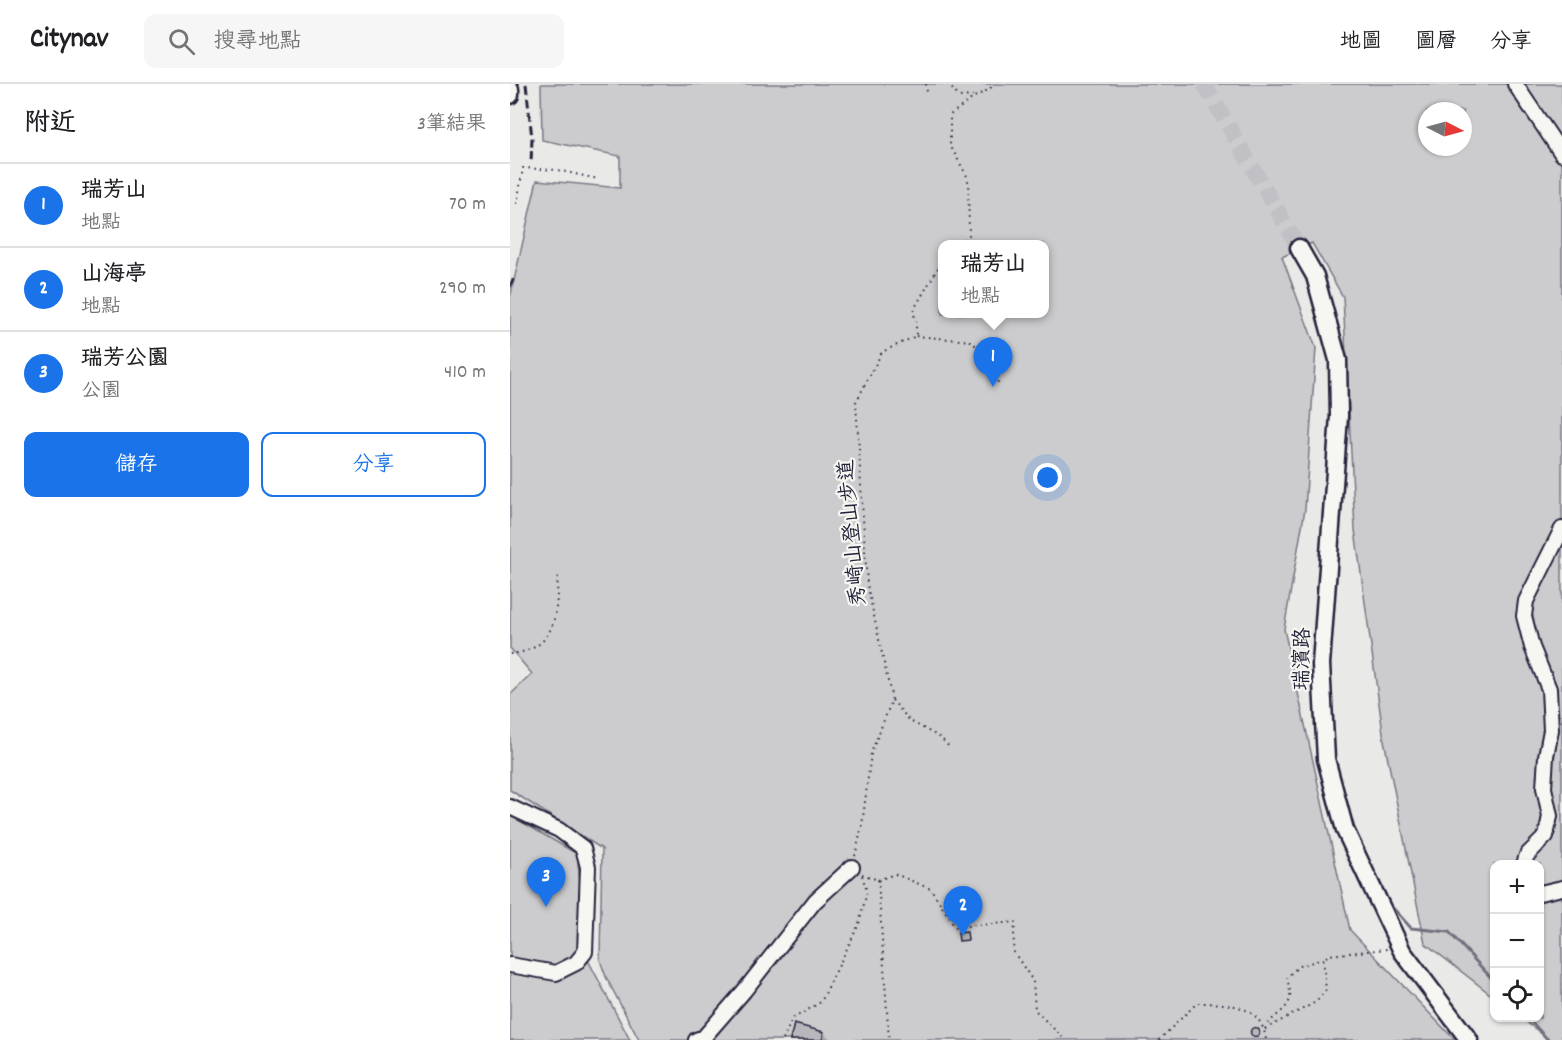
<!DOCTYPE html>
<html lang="zh-TW">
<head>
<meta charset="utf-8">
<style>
  :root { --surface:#fff; --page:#f6f6f6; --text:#202124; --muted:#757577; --line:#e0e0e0; --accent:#1a73e8 }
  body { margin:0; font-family:Dekko,"LXGW WenKai TC",sans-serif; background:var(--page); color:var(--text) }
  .controls { position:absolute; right:18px; bottom:18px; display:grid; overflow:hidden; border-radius:12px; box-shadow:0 2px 4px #0004 }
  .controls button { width:54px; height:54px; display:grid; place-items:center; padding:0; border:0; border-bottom:2px solid var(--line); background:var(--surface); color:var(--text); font:30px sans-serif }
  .compass { position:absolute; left:908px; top:18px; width:54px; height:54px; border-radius:50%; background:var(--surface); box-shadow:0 2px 4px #0004; rotate:96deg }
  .you { position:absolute; left:538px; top:394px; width:21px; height:21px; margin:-15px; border:4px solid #fff; border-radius:50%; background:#1a73e8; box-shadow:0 0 0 9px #1a73e833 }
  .badge { display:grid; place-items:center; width:39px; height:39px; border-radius:50%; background:var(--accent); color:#fff; font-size:20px; font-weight:700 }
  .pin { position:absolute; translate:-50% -50px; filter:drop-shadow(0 2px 3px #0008) }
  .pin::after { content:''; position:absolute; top:32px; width:21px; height:18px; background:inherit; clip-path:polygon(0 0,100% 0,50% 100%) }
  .popup { position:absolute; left:428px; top:156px; width:111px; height:78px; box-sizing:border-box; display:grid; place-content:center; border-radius:12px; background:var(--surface); filter:drop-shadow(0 2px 4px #0005); font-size:20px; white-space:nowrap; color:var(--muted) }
  .popup b { font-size:22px; color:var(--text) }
  .popup::after { content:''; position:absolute; left:50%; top:100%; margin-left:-12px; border:12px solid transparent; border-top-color:var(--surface) }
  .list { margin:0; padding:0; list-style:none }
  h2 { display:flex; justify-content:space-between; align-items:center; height:78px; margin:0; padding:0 24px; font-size:26px }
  h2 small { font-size:20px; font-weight:400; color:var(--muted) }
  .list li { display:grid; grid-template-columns:39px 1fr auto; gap:18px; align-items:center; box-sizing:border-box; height:84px; padding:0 24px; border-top:2px solid var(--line) }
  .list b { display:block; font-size:22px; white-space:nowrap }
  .list p { margin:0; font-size:20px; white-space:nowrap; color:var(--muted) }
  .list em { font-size:20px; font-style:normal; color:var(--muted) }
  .actions { display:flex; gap:12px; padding:18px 24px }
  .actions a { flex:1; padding:14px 0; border:2px solid var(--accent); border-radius:12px; text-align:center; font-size:21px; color:var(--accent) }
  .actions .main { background:var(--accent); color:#fff }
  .icon { flex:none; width:33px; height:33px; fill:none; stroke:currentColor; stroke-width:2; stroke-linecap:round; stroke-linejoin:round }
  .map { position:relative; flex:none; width:1052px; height:956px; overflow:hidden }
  header { display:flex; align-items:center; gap:36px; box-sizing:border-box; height:84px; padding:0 30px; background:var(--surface); border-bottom:2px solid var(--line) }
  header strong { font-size:28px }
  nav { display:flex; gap:33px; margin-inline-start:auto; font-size:21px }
  .search { width:420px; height:54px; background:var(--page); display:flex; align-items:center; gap:15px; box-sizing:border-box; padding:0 21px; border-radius:12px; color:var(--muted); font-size:22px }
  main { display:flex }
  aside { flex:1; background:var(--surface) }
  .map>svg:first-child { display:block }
</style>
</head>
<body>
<header>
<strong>Citynav</strong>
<div class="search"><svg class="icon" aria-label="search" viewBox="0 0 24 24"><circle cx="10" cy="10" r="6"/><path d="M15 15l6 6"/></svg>搜尋地點</div>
<nav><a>地圖</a><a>圖層</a><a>分享</a></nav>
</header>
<main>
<aside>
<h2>附近<small>3筆結果</small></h2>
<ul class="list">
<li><span class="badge">1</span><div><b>瑞芳山</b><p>地點</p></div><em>70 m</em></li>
<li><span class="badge">2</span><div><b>山海亭</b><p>地點</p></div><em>290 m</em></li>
<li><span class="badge">3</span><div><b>瑞芳公園</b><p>公園</p></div><em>410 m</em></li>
</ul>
<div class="actions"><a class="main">儲存</a><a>分享</a></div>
</aside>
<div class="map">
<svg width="1052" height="956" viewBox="0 0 1052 956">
  <rect width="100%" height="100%" fill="#e9e9e7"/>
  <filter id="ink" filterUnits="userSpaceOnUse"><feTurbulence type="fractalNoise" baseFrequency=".0167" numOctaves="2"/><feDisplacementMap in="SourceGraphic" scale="12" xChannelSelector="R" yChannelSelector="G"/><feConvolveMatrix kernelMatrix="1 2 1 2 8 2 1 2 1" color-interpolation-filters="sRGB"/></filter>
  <g filter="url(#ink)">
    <path fill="#ccccce" stroke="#777784" stroke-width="1.5" fill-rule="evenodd" d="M31,0H1052V956H1040L1011,934H1030V780H984V913L915,859L874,656L845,446L833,213L802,159L772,173L806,264L795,425L774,545L840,846L945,956H129L96,893L90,876L92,765L0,706V611L22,590L0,564V214L27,96L110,104V72L32,56ZM917,27H953V63H917ZM432,160H534V230H432Z
      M0,731L67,770L78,876L120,956H0Z"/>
    <path fill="#0003" d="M747,946L751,950L747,952L743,947Z
      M313,949L322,956H281Z"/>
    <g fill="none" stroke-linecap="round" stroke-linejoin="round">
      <path stroke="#71717f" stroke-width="3" d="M882,823L901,844L939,848L984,897
        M1018,934L1038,956"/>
    </g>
    <path fill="#b8b8bc" stroke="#22223b" stroke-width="1.5" d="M457,848L458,856L449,857L448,849Z
      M284,940L314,948L312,956H280Z
      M740.5 948a4.5 4.5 0 1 1 9 0a4.5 4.5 0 1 1-9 0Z"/>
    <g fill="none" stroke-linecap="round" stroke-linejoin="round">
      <path stroke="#c1c1c5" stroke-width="16" stroke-dasharray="16 8" stroke-linecap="butt" d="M694,0L789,164"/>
      <defs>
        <path id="minor" d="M1005,0L1052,70
          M0,723L49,746L73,764L78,783L75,868L66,879L46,889L0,881
          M1014,780L1017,771L1036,752L1040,732L1034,704L1036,672L1041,646L1039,605L1022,563L1014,532L1016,517L1052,445
          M1030,809L1052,804
          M186,956L194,953L234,907L305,817L342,783"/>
        <path id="major" d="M0,5V11
          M789,164L805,192L828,276L829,332L811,580L816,675L835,746L892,867L959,956"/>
      </defs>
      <use href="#minor" stroke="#22223b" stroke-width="18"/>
      <use href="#major" stroke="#22223b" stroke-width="21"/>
      <path stroke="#22223b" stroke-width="2" stroke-dasharray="1.5 4.5" stroke-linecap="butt" d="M416,0L417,8
        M438,0L449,13L463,12
        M7,120L13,84L47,86L88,95
        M450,160L459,151L458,94L440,61V31L466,12L480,5L483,0
        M406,252L461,257L490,286L487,295L488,299
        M0,570C50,565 46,527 48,488
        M382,616L400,637L431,654L440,664
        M345,772L352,742L361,669L382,616L357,500L346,318L372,268L406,252V238L403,227L432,177
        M352,790L368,796
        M368,796L385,790L421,805L445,843L505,838L503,867L523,897L525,926L555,956
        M368,796L379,956
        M445,843L448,849
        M755,945L806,918L816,906L813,875L819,871L877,865
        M755,945C761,932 778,927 780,914C781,908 778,899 777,893L789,882L813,875
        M273,956L282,935L311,918L349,840L357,808L352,791
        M649,956L687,919C717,919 752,920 756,956"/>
      <use href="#minor" stroke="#f6f6f2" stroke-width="14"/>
      <use href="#major" stroke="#f6f6f2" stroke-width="16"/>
      <path stroke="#22223b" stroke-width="3" stroke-dasharray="9 4.5" stroke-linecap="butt" d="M16,0L22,54L21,79
        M0,203L3,195"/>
    </g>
  </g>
  <g text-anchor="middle" stroke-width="4.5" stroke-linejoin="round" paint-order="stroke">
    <g font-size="21" fill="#22223b" stroke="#f6f6f2">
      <text transform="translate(341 449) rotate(-95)" y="7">秀崎山登山步道</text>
      <text transform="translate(791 575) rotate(-89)" y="7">瑞濱路</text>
    </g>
  </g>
</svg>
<div class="controls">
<button>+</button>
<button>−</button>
<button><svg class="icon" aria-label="locate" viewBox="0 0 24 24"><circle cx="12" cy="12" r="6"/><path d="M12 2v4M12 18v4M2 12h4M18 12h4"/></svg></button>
</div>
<svg class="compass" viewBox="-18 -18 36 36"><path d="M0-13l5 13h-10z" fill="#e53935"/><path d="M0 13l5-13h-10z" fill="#757577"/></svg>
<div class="you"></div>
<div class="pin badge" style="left:483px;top:303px">1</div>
<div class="popup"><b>瑞芳山</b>地點</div>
<div class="pin badge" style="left:453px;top:852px">2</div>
<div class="pin badge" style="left:36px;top:823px">3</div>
</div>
</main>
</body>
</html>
